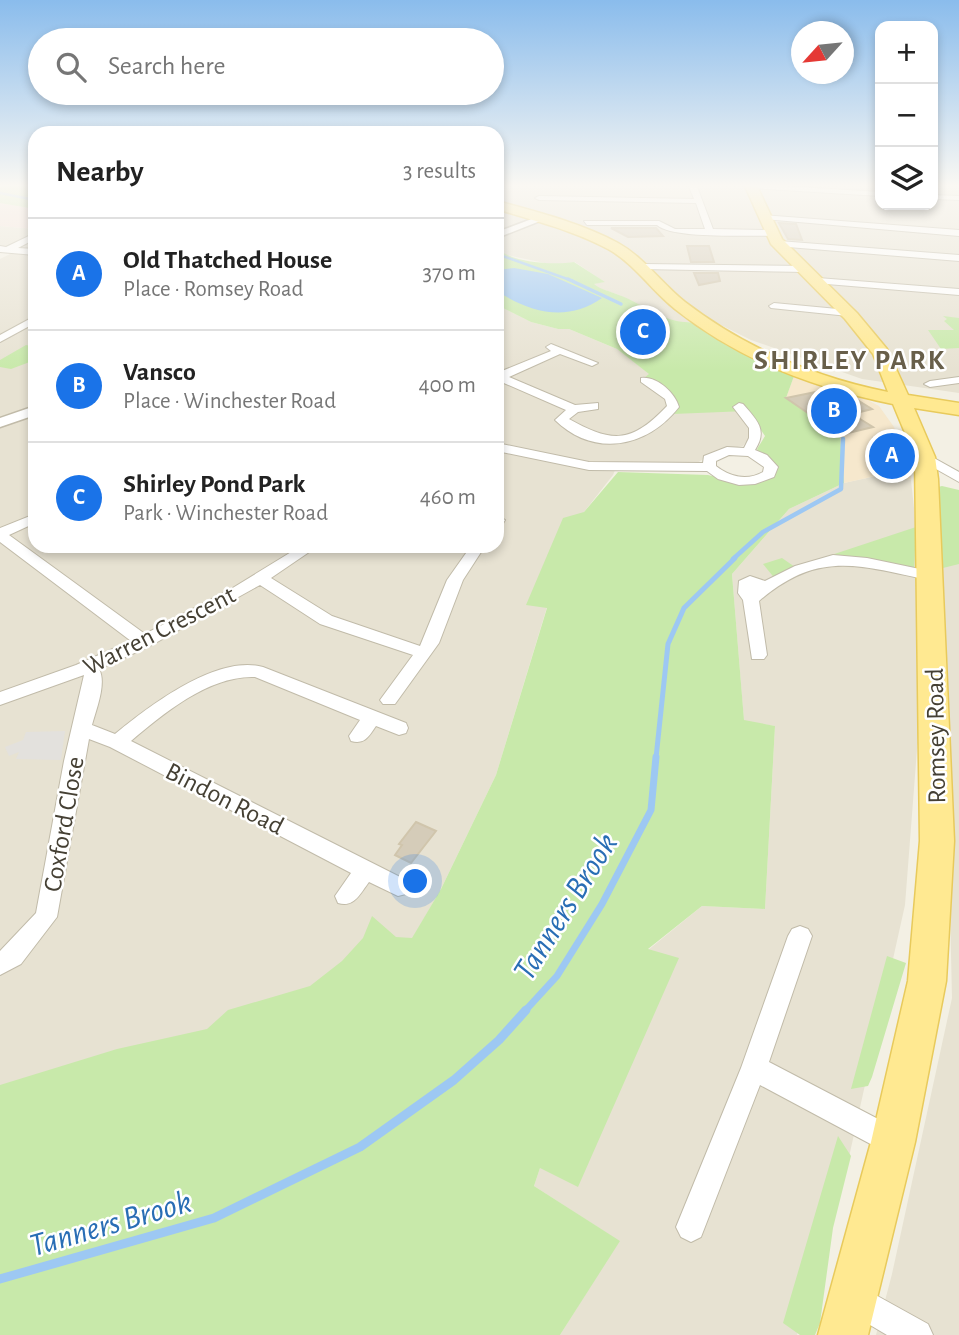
<!DOCTYPE html>
<html lang="en">
<head>
<meta charset="utf-8">
<style>
  :root { --surface:#fff; --page:#f2f2f2; --text:#222; --muted:#767676; --line:#e0e0e0; --accent:#1a73e8 }
  body { margin:0; font-family:"Alegreya Sans",sans-serif; background:var(--page); color:var(--text) }
  .controls { position:absolute; right:21px; top:21px; display:grid; overflow:hidden; border-radius:14px; box-shadow:0 4px 10px #0003 }
  .controls button { width:63px; height:63px; display:grid; place-items:center; padding:0; border:0; border-bottom:2px solid var(--line); background:var(--surface); color:var(--text); font:35px sans-serif }
  .compass { position:absolute; left:791px; top:21px; width:63px; height:63px; border-radius:50%; background:var(--surface); box-shadow:0 4px 10px #0003; rotate:243deg }
  .you { position:absolute; left:416px; top:882px; width:24px; height:24px; margin:-18px; border:5px solid #fff; border-radius:50%; background:#1a73e8; box-shadow:0 0 0 10px #1a73e833 }
  .badge { display:grid; place-items:center; width:46px; height:46px; border-radius:50%; background:var(--accent); color:#fff; font-size:23px; font-weight:700 }
  .pin { position:absolute; translate:-50% -50%; border:4px solid #fff; box-shadow:0 2px 7px #0006 }
  .list { margin:0; padding:0; list-style:none }
  h2 { display:flex; justify-content:space-between; align-items:center; height:91px; margin:0; padding:0 28px; font-size:30px }
  h2 small { font-size:23px; font-weight:400; color:var(--muted) }
  .list li { display:grid; grid-template-columns:46px 1fr auto; gap:21px; align-items:center; box-sizing:border-box; height:112px; padding:0 28px; border-top:2px solid var(--line) }
  .list b { display:block; font-size:26px; white-space:nowrap }
  .list p { margin:0; font-size:23px; white-space:nowrap; color:var(--muted) }
  .list em { font-size:23px; font-style:normal; color:var(--muted) }
  .icon { flex:none; width:38px; height:38px; fill:none; stroke:currentColor; stroke-width:2; stroke-linecap:round; stroke-linejoin:round }
  .map { position:relative; flex:none; width:959px; height:1335px; overflow:hidden }
  .search { position:absolute; background:var(--surface); box-shadow:0 4px 10px #0003; left:28px; top:28px; width:476px; height:77px; display:flex; align-items:center; gap:18px; box-sizing:border-box; padding:0 24px; border-radius:38px; color:var(--muted); font-size:26px }
  .panel { position:absolute; background:var(--surface); box-shadow:0 4px 10px #0003; left:28px; top:126px; width:476px; height:427px; border-radius:21px }
  .map>svg:first-child { display:block }
</style>
</head>
<body>
<div class="map">
<svg width="959" height="1335" viewBox="0 0 959 1335">
  <rect width="100%" height="100%" fill="#f3f0e4"/>
  <path fill="#e7e2d2" d="M497,184H880V205H933V184H959V393L862,379L751,340L709,319L682,323L667,319L619,295L599,288L593,284L604,282L575,262L554,265L497,253Z
    M0,226L35,229V546H497V305L531,322L558,329H569L617,349L700,412L740,411L750,427V437L743,446L716,451L697,463L617,465L613,475L584,512L527,604L547,607L496,775L441,889L393,972L0,1126V259L18,250L0,247Z
    M885,474L911,480L916,527L919,724L905,905L845,1175L797,1335H560L619,1241L534,1186L599,990L702,906L765,909L775,726L744,721L732,574L789,509L844,483Z
    M937,494L959,495V1335H876L892,1274L952,998L942,548Z"/>
  <path fill="#f6e8cd" d="M794,376L862,397L879,406L894,427L903,452H909L911,480L885,474L844,483L839,439L786,398Z"/>
  <path fill="#f4ddd6" d="M0,203L35,209V229L0,226Z"/>
  <path fill="#c8e9aa" d="M10,184H35V209L0,203V187Z
    M502,252C519,263 554,265 574,262L605,282L594,284C601,290 610,291 619,295C646,305 665,325 695,322L726,345L794,376L786,398L840,435L844,483L789,509L732,574L744,720L775,726L765,909L702,906L648,949L679,958L578,1187L540,1168L534,1186L620,1241L560,1335H0V1085L117,1049L207,1029L228,1010L310,986L342,961L363,938L372,916L396,937L412,938L441,889L496,775L547,608L526,605L563,518L584,512L618,472L708,475L737,482L773,475L757,449L765,436L748,411L672,414L665,389L644,378L649,374L617,349L569,329H558L531,322L497,305V253Z
    M943,316L959,318V348L941,349L928,330H954L944,321L947,319Z
    M26,345L35,347L31,352L35,353V360L11,369L0,367V360Z
    M942,486L959,490V564L943,568L937,494L938,487Z
    M916,527L914,573L831,560L776,580L763,564L782,558L795,567Z
    M887,956L906,963L872,1077L868,1086L851,1089Z
    M838,1136L851,1156L833,1228L820,1323L815,1335H800L783,1323Z"/>
  <path fill="#e3e1dd" d="M65,731L61,760L16,759L19,752L9,756L5,747L23,740L26,732Z"/>
  <path fill="#9dc8f3" d="M514,268L548,274L602,298C567,323 529,312 497,291V270Z"/>
  <g fill="none" stroke-linecap="round" stroke-linejoin="round">
    <path stroke="#9dc8f3" stroke-width="2.5" d="M0,193L35,200
      M497,254L573,281"/>
    <path stroke="#9dc8f3" stroke-width="3.5" d="M568,279L621,304"/>
    <path stroke="#9dc8f3" stroke-width="4.5" d="M733,559L763,532L841,489L843,439"/>
    <path stroke="#9dc8f3" stroke-width="5" d="M656,758L668,644L684,608L735,558"/>
    <path stroke="#9dc8f3" stroke-width="7" d="M524,1012L557,976L602,904L651,810L656,757"/>
    <path stroke="#9dc8f3" stroke-width="9" d="M0,1279L214,1218L360,1147L454,1080L499,1040L526,1010"/>
  </g>
  <path fill="#d5ccb9" stroke="#d0c5ac" stroke-width="2" d="M779,223L796,224L802,240L788,239Z
    M611,228H656L663,236L628,237Z
    M687,246H709L714,262H691Z
    M694,273H718L720,281L699,285Z
    M820,391L834,399L854,398L872,409L852,414L873,427L840,435L786,398Z
    M873,438L902,446L905,464L875,460Z
    M416,822L436,831L411,863L395,855L402,845L399,844Z"/>
  <g fill="none" stroke-linecap="round" stroke-linejoin="round">
    <defs>
      <path id="minor" d="M688,184H696L713,229L770,230L774,233L770,236C746,235 672,239 657,225H587L584,221H659L675,229H705L696,203L539,200L535,198L539,196L694,199Z
        M748,184L880,192V196L750,188L746,186Z
        M933,195L959,196V200L933,199Z
        M761,215L959,230V236L764,219Z
        M35,233V239L18,248L35,249V255L0,252V246L6,247Z
        M779,241L959,255V261L776,246Z
        M644,264L806,266L811,269L806,272L641,269V265Z
        M818,278L959,289V295L815,283L813,281Z
        M774,303L848,310L853,313L848,316L771,308L769,306Z
        M35,316V323L0,342V335Z
        M551,344L598,363L592,366L560,354L509,377L575,405L598,403V409L578,412L569,419C612,443 631,444 667,406L665,399L641,382V378C657,376 675,393 679,407C647,448 594,458 555,420L566,410L497,380V373L551,351L546,347Z
        M959,377V383L930,387L924,384L930,381Z
        M739,403L743,404C757,420 768,430 755,450L767,455L778,467L774,477L755,484L739,485L718,479L707,471L589,470L497,451V443L589,462L703,463L704,456L727,447L744,448L749,438V428L733,407ZM729,455L748,456L764,467L763,472C747,481 730,477 716,466V461Z
        M925,453L959,472V482L920,460L918,457Z
        M35,514V523L9,535L145,634L231,589L301,546H318L271,578L332,616L420,646L447,580L471,546H485L463,580L439,643L395,704H383L380,700L413,655L320,624L260,585L150,646L99,669C107,683 96,710 92,725L115,734C149,706 217,654 263,667L406,723L408,728L406,733L399,735L376,726C369,736 365,745 351,741L349,736L360,720L255,677C210,675 164,713 131,741L406,880L409,887L406,894L398,896L369,882C360,894 354,908 338,903L335,896L351,873L110,747L89,739L57,917L21,964L0,975V951L36,913L64,761L84,675L0,705V692L76,665L131,641L0,542V528Z
        M497,516L505,520L502,525L497,526Z
        M833,555L867,558L934,572L937,575L929,580C860,566 819,549 759,601L767,655L764,659H752L743,600L738,593L739,581L750,576L765,581L795,566Z
        M800,926L808,929L812,936L769,1062L903,1132L907,1142L903,1152L893,1156L760,1085L701,1237L691,1242L681,1237L676,1227L741,1068L788,936L792,929Z
        M854,1283L928,1324L933,1335H887L843,1309L839,1298L843,1287Z"/>
      <path id="tertiary" d="M537,217L545,219L497,238V232Z
        M35,406V415L0,427V418Z"/>
      <path id="primary" d="M744,184H756L782,239L857,313L887,349L908,395L959,403V415L914,408L935,457L938,479L954,841L946,981L915,1142L868,1335H818L871,1142L908,981L920,841L915,457L893,404C813,388 739,360 675,309C651,290 635,264 608,249C573,230 534,221 497,209V201C537,212 581,223 618,243C645,258 661,283 685,302C745,348 814,377 888,392L873,354L845,319L771,244Z"/>
    </defs>
    <use href="#minor" stroke="#c1bba9" stroke-width="2"/>
    <use href="#tertiary" stroke="#c1bba9" stroke-width="3"/>
    <use href="#primary" stroke="#e8ca5c" stroke-width="3"/>
    <use href="#minor" fill="#fff" fill-rule="evenodd"/>
    <use href="#tertiary" fill="#fff" fill-rule="evenodd"/>
    <use href="#primary" fill="#ffe991" fill-rule="evenodd"/>
  </g>
  <linearGradient id="sky" x2="0" y2="1"><stop stop-color="#8abcec"/><stop offset="0.5" stop-color="#faf8f3"/><stop offset="1" stop-color="#faf8f3" stop-opacity="0"/></linearGradient>
  <rect width="959" height="371" fill="url(#sky)"/>
  <g text-anchor="middle" stroke-width="5" stroke-linejoin="round" paint-order="stroke">
    <g font-size="26" fill="#454034" stroke="#fff">
      <text transform="translate(159 630) rotate(-27)" y="9">Warren Crescent</text>
      <text transform="translate(935 736) rotate(-91)" y="9">Romsey Road</text>
      <text transform="translate(225 798) rotate(27)" y="9">Bindon Road</text>
      <text transform="translate(63 824) rotate(-80)" y="9">Coxford Close</text>
    </g>
    <g font-size="28" font-weight="bold" letter-spacing="2" fill="#685f4a" stroke="#fff">
      <text x="850" y="369">SHIRLEY PARK</text>
    </g>
    <g font-size="33" font-style="italic" fill="#296eb5" stroke="#fff">
      <text transform="translate(564 906) rotate(-58)" y="12">Tanners Brook</text>
      <text transform="translate(110 1222) rotate(-16)" y="12">Tanners Brook</text>
    </g>
  </g>
</svg>
<div class="controls">
<button>+</button>
<button>−</button>
<button><svg class="icon" aria-label="layers" viewBox="0 0 24 24"><path d="M12 4l9 5-9 5-9-5zM3 14l9 5 9-5"/></svg></button>
</div>
<svg class="compass" viewBox="-18 -18 36 36"><path d="M0-13l5 13h-10z" fill="#e53935"/><path d="M0 13l5-13h-10z" fill="#767676"/></svg>
<div class="you"></div>
<div class="pin badge" style="left:892px;top:456px">A</div>
<div class="pin badge" style="left:834px;top:411px">B</div>
<div class="pin badge" style="left:643px;top:332px">C</div>
<div class="search"><svg class="icon" aria-label="search" viewBox="0 0 24 24"><circle cx="10" cy="10" r="6"/><path d="M15 15l6 6"/></svg>Search here</div>
<section class="panel">
<h2>Nearby<small>3 results</small></h2>
<ul class="list">
<li><span class="badge">A</span><div><b>Old Thatched House</b><p>Place · Romsey Road</p></div><em>370 m</em></li>
<li><span class="badge">B</span><div><b>Vansco</b><p>Place · Winchester Road</p></div><em>400 m</em></li>
<li><span class="badge">C</span><div><b>Shirley Pond Park</b><p>Park · Winchester Road</p></div><em>460 m</em></li>
</ul>
</section>
</div>
</body>
</html>
